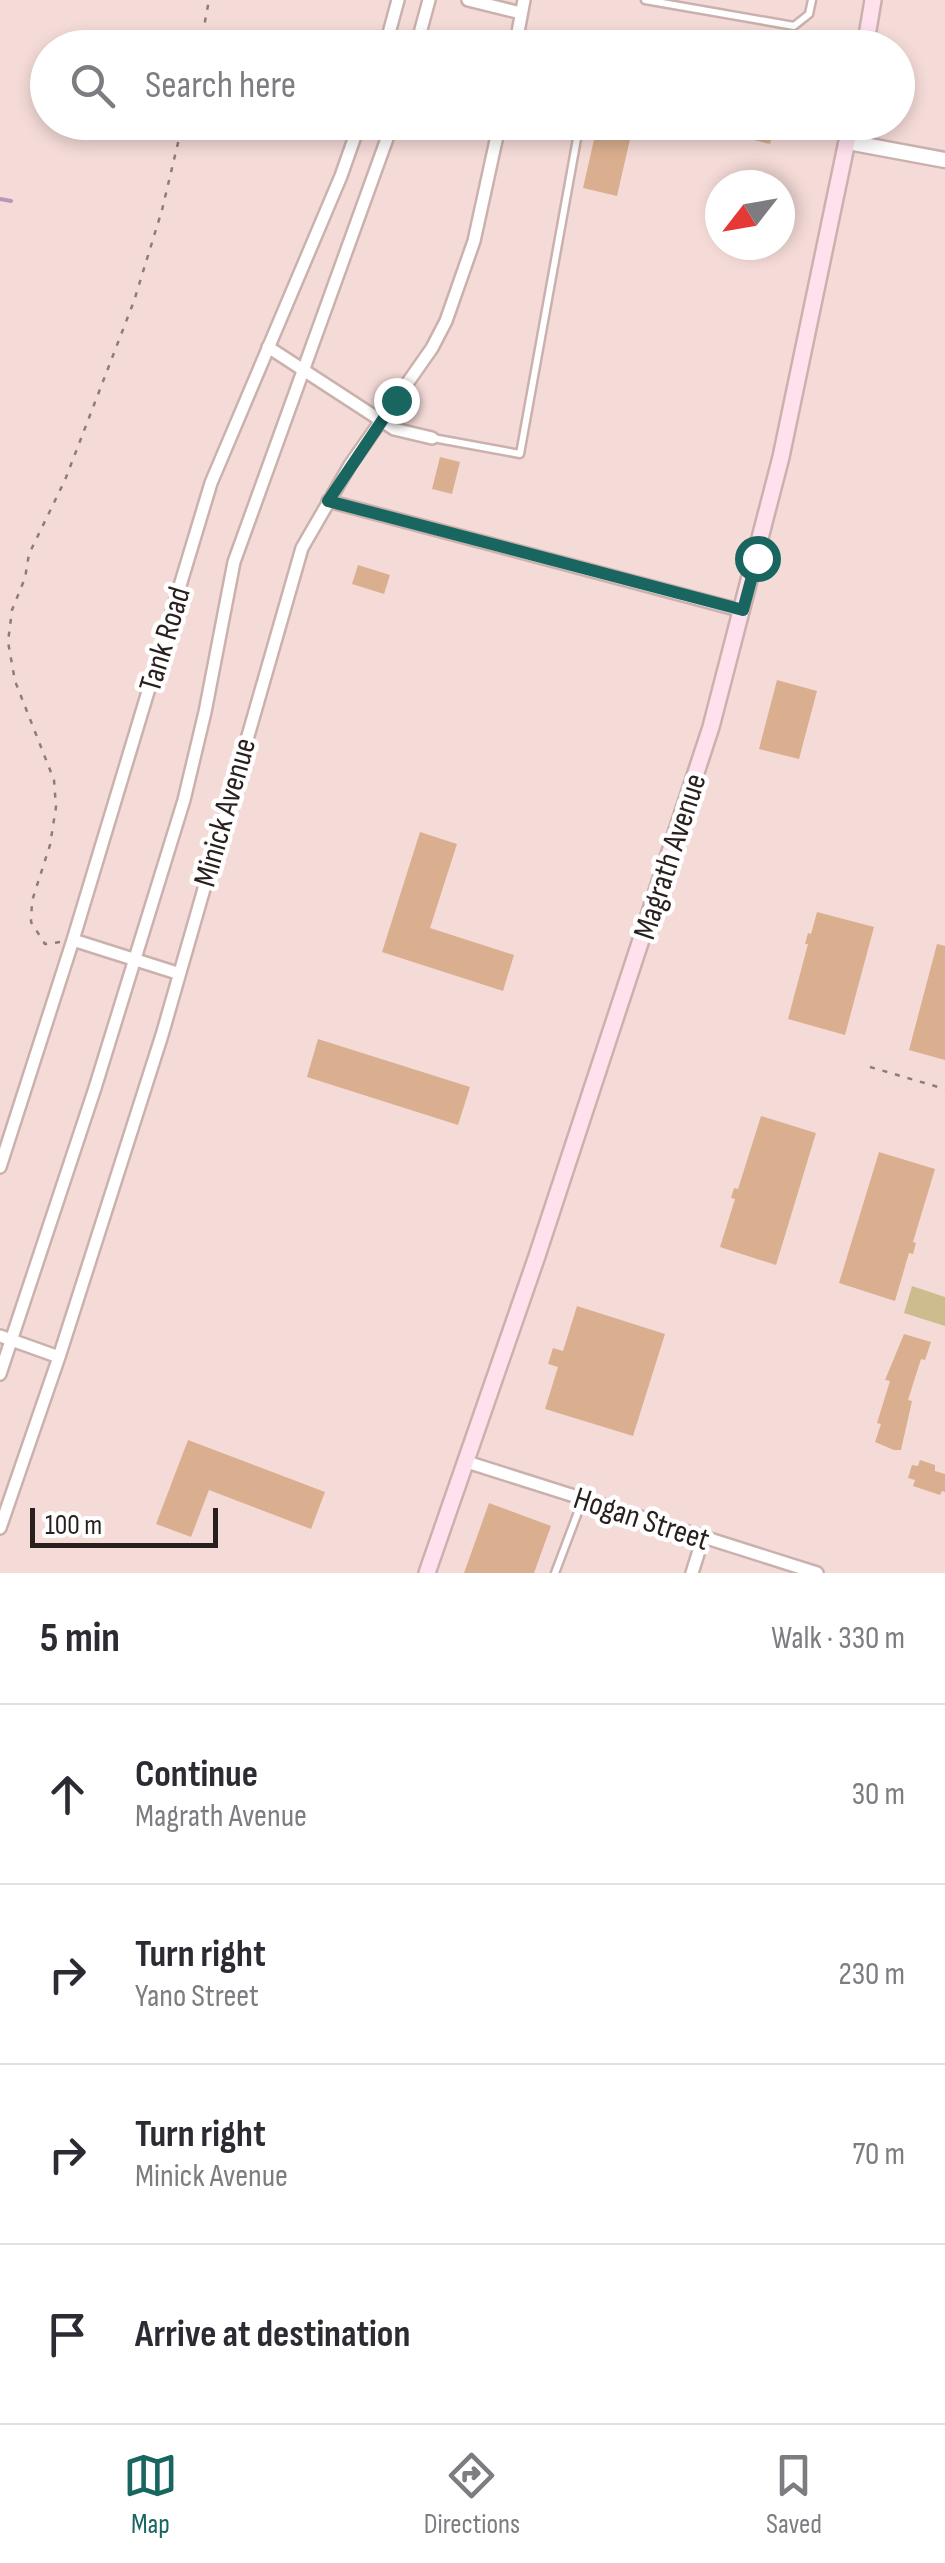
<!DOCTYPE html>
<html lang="en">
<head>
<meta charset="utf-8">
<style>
  :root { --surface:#fff; --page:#f7f7f7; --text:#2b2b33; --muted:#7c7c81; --line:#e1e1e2; --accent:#196560 }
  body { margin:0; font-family:"Sofia Sans Condensed",sans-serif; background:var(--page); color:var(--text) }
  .compass { position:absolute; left:705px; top:170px; width:90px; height:90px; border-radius:50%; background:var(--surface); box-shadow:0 5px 15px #0003; rotate:239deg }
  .scale { position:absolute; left:30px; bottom:25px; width:188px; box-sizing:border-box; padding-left:10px; border:5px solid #291f1e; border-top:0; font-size:28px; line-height:35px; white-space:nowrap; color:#291f1e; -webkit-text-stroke:8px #fff; paint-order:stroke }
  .stop { position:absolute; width:30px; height:30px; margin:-22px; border:8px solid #196560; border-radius:50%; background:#fff }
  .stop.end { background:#196560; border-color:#fff; box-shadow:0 2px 10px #0008 }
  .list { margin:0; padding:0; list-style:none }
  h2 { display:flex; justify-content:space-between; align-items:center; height:130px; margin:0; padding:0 40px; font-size:42px }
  h2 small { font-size:32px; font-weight:400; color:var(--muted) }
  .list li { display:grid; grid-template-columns:65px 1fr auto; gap:30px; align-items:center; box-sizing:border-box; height:180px; padding:0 40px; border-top:2px solid var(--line) }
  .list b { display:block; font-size:38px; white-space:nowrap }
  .list p { margin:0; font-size:32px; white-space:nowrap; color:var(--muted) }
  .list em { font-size:32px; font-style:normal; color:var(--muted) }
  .icon { flex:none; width:55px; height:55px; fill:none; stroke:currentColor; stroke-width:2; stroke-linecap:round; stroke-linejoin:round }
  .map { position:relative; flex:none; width:945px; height:1573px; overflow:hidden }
  .search { position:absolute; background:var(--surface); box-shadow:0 5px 15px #0003; left:30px; right:30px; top:30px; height:110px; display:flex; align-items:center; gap:25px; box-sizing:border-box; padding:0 35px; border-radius:55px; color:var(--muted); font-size:38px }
  .sheet { height:850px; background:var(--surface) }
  nav { display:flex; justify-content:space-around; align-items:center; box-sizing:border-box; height:140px; border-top:2px solid var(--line); background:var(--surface); font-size:28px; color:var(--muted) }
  nav a { display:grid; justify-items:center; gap:5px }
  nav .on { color:var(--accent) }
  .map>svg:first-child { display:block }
</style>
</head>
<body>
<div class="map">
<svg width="945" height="1573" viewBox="0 0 945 1573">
  <rect width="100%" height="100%" fill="#f5dbd8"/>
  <path fill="#cdbc8e" d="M912,1286L945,1297V1326L904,1313Z"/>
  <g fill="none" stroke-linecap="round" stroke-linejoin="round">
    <path stroke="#b796be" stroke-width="4" d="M0,199L11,201"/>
  </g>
  <path fill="#daaf8f" d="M598,122H634L617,196L583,188Z
    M697,122H775L770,144L697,126Z
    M440,457L460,462L452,494L432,489Z
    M358,565L390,575L384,594L352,584Z
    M777,680L817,691L799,759L759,749Z
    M420,832L457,844L430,928L514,955L503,991L382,952Z
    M817,912L874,927L845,1035L788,1019L808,944H805L808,933L811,934Z
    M937,944L945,946V1060L909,1050Z
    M318,1039L470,1087L458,1125L307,1077Z
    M761,1116L816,1133L776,1265L720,1247L735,1199L731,1198L734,1188L738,1189Z
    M879,1152L935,1169L913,1242L916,1243L913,1254L909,1253L895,1301L839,1283Z
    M577,1306L665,1334L633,1436L545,1409L558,1367L548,1364L553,1348L563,1351Z
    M904,1334L931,1342L925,1360L921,1359L908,1400L912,1401L901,1450H894L875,1442L881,1424L877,1423L890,1381L885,1380Z
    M188,1440L325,1492L311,1529L209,1490L191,1537L156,1524Z
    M920,1460L935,1465V1471L945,1474V1492L942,1491L940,1495L913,1486L915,1480L908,1478L912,1465L918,1466Z
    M489,1503L551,1526L534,1573H464Z"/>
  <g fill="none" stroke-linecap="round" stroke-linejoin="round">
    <defs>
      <path id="service" d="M645,0L794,26L809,14L812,0
        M433,438L520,454L580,122
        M555,1573L583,1499"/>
      <path id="minor" d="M468,0L521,13
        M385,48L398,0
        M416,48L429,0
        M515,48L524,0
        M268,347L394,429L432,438
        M328,501L743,611
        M73,940L177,973
        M0,1167L73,940L211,483L341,176L360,122
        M0,1336L59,1357
        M0,1374L95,1088L184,800L205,712L234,562L393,122
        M467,1462L817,1573
        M0,1528L59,1357L162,1035L302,548L350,465L432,348L446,321L474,241L500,122
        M692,1573L703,1538"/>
      <path id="tertiary" d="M848,142L945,160"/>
      <path id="secondary" d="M865,48L873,0
        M427,1573L537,1256L711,727L781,457L851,122"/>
    </defs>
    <use href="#service" stroke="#cbb1ae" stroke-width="11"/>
    <use href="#minor" stroke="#cbb1ae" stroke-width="16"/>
    <use href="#tertiary" stroke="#cbb1ae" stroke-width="19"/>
    <use href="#secondary" stroke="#cbb1ae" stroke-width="20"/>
    <path stroke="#8e7c7a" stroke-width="2.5" stroke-dasharray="5 8" stroke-linecap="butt" d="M200,48L209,0
      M60,942L45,944L31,922L32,901L50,845L56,807L54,780L15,681L8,642L12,610L25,578L29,554L65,480L134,301L162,210L183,122
      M870,1067L945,1089"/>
    <use href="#service" stroke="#fff" stroke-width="6"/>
    <use href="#minor" stroke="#fff" stroke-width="11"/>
    <use href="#tertiary" stroke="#fff" stroke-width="14"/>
    <use href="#secondary" stroke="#fee1ed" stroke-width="15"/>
  </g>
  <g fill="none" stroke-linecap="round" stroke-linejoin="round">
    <path stroke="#196560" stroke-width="12" d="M396,400L328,501L743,610L757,558"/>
  </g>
  <g text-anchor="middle" stroke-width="9" stroke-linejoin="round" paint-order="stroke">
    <g font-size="32" fill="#291f1e" stroke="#fff">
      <text transform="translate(164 639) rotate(-73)" y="11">Tank Road</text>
      <text transform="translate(224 812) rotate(-74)" y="11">Minick Avenue</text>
      <text transform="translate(669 856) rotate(-72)" y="11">Magrath Avenue</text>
      <text transform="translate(642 1518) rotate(18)" y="11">Hogan Street</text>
    </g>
  </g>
</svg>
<svg class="compass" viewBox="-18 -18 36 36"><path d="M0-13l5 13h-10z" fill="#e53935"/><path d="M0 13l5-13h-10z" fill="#7c7c81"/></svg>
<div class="scale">100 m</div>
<div class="stop" style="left:757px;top:558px"></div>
<div class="stop end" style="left:396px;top:400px"></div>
<div class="search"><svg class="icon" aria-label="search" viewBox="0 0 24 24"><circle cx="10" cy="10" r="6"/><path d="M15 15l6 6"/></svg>Search here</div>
</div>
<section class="sheet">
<h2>5 min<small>Walk · 330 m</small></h2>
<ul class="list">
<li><svg class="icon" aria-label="ahead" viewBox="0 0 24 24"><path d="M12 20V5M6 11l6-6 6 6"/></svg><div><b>Continue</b><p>Magrath Avenue</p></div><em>30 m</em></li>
<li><svg class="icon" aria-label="right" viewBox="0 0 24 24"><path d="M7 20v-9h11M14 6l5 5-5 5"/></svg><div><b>Turn right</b><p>Yano Street</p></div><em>230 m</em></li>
<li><svg class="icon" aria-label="right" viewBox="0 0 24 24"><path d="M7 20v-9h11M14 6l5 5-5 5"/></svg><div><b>Turn right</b><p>Minick Avenue</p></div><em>70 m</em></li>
<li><svg class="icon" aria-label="arrive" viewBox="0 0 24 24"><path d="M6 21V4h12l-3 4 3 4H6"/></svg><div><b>Arrive at destination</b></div></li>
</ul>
</section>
<nav>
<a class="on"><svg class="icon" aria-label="map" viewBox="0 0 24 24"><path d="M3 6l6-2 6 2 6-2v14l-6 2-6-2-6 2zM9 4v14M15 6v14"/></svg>Map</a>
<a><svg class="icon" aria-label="directions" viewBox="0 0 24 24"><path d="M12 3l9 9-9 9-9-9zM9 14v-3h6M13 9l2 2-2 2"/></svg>Directions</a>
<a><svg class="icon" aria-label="saved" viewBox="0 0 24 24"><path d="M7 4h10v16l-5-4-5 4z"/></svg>Saved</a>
</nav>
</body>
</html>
